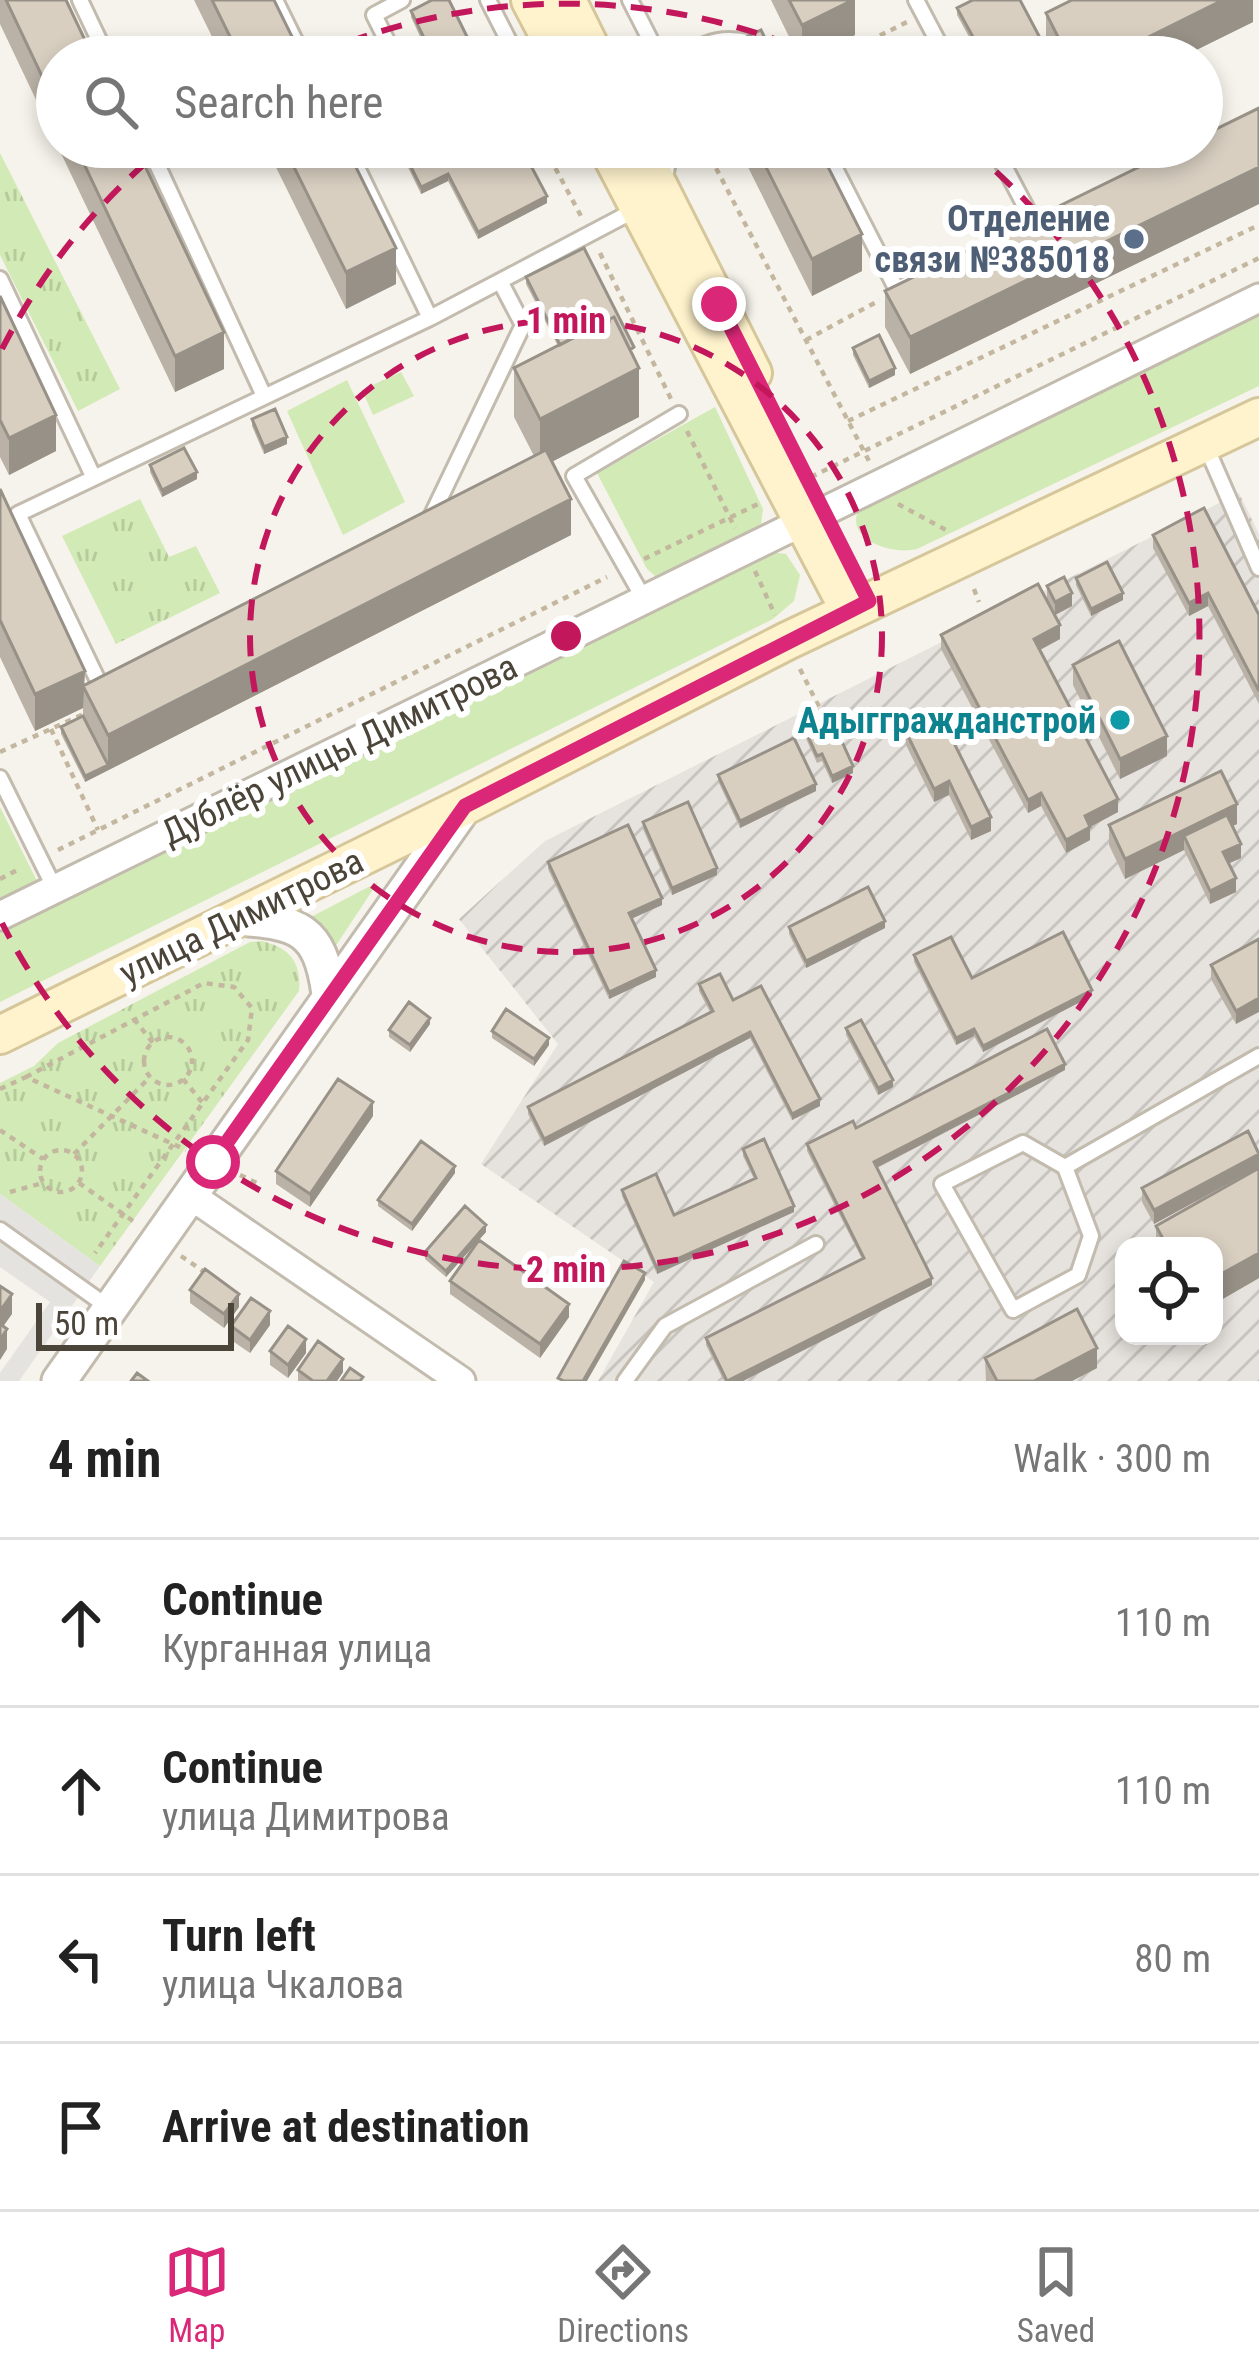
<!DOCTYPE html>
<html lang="en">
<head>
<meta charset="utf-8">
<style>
  :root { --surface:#fff; --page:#f2f2f2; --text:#222; --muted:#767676; --line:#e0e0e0; --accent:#db2777 }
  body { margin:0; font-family:"Roboto Condensed",sans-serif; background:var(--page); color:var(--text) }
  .controls { position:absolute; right:36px; bottom:36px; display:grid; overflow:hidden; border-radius:24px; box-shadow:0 6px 18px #0003 }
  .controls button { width:108px; height:108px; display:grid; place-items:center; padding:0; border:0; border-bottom:3px solid var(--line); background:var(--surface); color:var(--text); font:60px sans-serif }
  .scale { position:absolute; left:36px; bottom:30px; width:198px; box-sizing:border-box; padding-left:12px; border:6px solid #4b4439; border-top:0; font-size:33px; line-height:42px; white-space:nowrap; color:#4b4439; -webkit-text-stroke:9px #fff; paint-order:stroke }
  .stop { position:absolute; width:36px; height:36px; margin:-27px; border:9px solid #db2777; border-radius:50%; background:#fff }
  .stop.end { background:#db2777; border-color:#fff; box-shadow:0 3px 12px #0008 }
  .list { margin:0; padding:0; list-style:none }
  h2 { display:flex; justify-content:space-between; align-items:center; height:156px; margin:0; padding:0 48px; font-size:51px }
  h2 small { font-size:39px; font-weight:400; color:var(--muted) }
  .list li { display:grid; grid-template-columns:78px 1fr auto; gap:36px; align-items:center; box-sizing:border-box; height:168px; padding:0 48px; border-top:3px solid var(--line) }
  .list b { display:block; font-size:45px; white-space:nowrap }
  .list p { margin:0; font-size:39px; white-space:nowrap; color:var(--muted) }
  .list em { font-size:39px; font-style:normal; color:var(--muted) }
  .icon { flex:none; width:66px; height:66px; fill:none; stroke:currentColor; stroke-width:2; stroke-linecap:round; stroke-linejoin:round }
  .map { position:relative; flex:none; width:1259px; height:1381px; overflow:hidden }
  .search { position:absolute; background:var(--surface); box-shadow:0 6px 18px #0003; left:36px; right:36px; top:36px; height:132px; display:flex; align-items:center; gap:30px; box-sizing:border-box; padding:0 42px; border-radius:66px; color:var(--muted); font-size:45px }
  .sheet { height:828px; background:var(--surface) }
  nav { display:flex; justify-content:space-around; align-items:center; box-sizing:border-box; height:168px; border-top:3px solid var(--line); background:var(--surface); font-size:33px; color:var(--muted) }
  nav a { display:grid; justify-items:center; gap:6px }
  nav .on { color:var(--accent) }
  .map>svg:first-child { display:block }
</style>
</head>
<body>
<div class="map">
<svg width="1259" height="1381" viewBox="0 0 1259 1381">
  <defs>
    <pattern id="industrial-furrows" width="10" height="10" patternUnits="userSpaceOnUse" patternTransform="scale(3)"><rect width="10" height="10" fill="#e6e2dd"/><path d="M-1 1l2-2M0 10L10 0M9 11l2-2" fill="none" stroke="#c7c3be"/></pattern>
    <pattern id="park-tufts" width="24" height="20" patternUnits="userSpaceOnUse" patternTransform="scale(3)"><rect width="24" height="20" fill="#d2eab5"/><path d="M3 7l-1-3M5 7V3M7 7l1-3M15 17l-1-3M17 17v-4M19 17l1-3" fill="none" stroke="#b6ca9c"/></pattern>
  </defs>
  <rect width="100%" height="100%" fill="#f6f3ec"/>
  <path fill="url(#industrial-furrows)" fill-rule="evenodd" d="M1239,493L1259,534V1381H598L654,1282L481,1164L558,1044L459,919L545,841ZM1124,1246H1214V1336H1124Z"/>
  <path fill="#d2eab5" d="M1259,310V386L917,549C889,556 836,536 864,502Z
    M347,380L405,502L343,535L287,411Z
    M715,407L763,509L761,524L659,579L647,569L597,473Z
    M764,551L786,554L800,575L794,601L773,619L0,1002V928Z
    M0,807L37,881L0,900Z
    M378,882L335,947L311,917Z"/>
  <path fill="url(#park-tufts)" d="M0,153L120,389L78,411L0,255Z
    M401,372L414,396L373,415L362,390Z
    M140,499L169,557L196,546L220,593L116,644L62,536Z
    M261,941C289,947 302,962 299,991L100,1266L0,1194V1083L34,1066L58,1043L250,942Z"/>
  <path fill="#e5e3e0" d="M0,1194L100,1266L19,1381H0V1373L50,1302L0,1267Z"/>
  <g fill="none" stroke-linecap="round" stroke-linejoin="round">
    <defs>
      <path id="service" d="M80,0L107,57
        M275,0L303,57
        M488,0L517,57
        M630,0L659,57
        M916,0L946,57
        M390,47L374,15L402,0
        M688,57C711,33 752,36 777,57
        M149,147L264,396
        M347,147L430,318L637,209
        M824,147L897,290L908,284
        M994,147L1032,219L1018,226
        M665,177L671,147
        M0,279L93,476
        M1205,444L1259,568
        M429,521L523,325L501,283
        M644,599L574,476L679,414
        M105,685L101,687L18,514L430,318
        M0,778L55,889
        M1065,1167L1091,1236L1078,1275L1013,1310L942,1184L1023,1143L1065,1167L1259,1056
        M0,1230L108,1307
        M625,1381L665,1326L816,1244"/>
      <path id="minor" d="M0,916L1259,298
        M190,1195L461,1381"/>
      <path id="tertiary" d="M236,918C298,922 320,928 329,994
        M59,1381L465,806"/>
      <path id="secondary" d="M530,0L560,57
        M567,0L595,57
        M607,147L849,610
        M639,147L753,373
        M0,1035L465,806L787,641L1259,417"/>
    </defs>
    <use href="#service" stroke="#c2bbae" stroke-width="20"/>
    <use href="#minor" stroke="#c2bbae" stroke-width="33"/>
    <use href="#tertiary" stroke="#c2bbae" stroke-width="39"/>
    <use href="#secondary" stroke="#d6c79b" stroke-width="42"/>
    <path stroke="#c4b79f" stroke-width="4.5" stroke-dasharray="6 6" stroke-linecap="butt" d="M837,57L907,22
      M544,147L581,216
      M705,147L869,461
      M600,253L671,399
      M806,340L880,300
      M848,421L1259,225
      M687,431L735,528
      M811,477L1259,258
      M898,504L946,530
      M644,559L758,504
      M755,571L775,615
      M974,589L979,602
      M800,669L821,711
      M51,729L98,830
      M0,752L86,713
      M58,850L607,577
      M0,879L21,868
      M134,1019L153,1043
      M144 1061a24 24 0 1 1 48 0a24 24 0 1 1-48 0Z
      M26,1077L204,983L234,987L252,1008L248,1040L95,1253
      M183,1079L202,1102
      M0,1089L26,1077L186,1150
      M0,1130L43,1159
      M40 1171a21 21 0 1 1 42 0a21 21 0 1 1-42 0Z
      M74,1154L150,1077
      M240,1175L261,1185
      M79,1183L133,1221
      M10,1192L43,1183
      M181,1256L206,1273"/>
    <use href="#service" stroke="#fff" stroke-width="14"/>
    <use href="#minor" stroke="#fff" stroke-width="27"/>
    <use href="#tertiary" stroke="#fff" stroke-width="33"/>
    <use href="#secondary" stroke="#fff3cd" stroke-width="36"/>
  </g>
  <path fill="#bab2a6" d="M0,0H66L57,57V144L0,24Z
    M194,0H274L302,57H222Z
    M771,0H855V35L812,57H799Z
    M1253,0V22L1182,57H1050L1046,49V13Z
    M957,8L1048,57H980L957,15Z
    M411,11L477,57H414V50L424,45L411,17Z
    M1259,108V204L910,374L885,327V291Z
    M58,147H136L224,369L175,392Z
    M266,147H346L396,284L346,309Z
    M398,147H521L547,203L478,239L448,181L421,194Z
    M738,147H818L862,271L812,296Z
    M526,277L634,354L639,417L552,461L571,535L85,782L61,734V727L83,716V708L35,731L0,657V489L85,685L534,456L514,417V368L558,346L526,284Z
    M0,296L56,451L9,475L0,457Z
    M853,348L895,375L869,388L853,355Z
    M252,419L287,444L264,454L252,426Z
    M150,465L197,479L162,497L150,472Z
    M1153,535L1259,615V704L1208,606L1189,616L1153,548Z
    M1076,578L1123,600L1091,616L1076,585Z
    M1047,586L1072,606L1055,615L1047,600Z
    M941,635L1060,639L1040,650L1118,812L1090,827V840L1066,853L1041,806L1028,813L941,649Z
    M1073,665L1167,756L1120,779L1073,685Z
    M803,725L853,773L832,783L822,761L817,763L803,732Z
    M906,732L991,831L971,840L949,795L934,802L906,745Z
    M718,775L816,791L740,828L718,781Z
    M643,822L717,875L672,895L643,829Z
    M1237,824L1232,826L1241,858L1229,863L1236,892L1210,904L1184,850L1125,879L1109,845V825Z
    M548,862L662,905L632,918L656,977L609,999L548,869Z
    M789,927L885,928L806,968L789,934Z
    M1259,939L1236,1024L1211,979V965Z
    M914,955L972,978L1092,996L983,1052L974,1036L956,1045L914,962Z
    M699,984L733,1000L820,1106L792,1120L750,1038L544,1146L528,1114V1107L710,1012L699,991Z
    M430,1024L410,1052L389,1037V1030Z
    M846,1028L893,1087L878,1095L846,1035Z
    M492,1031L549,1045L534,1066L492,1038Z
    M1065,1070L877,1168L932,1285L743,1381H724L706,1345V1338L862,1259L807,1151V1144L856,1128Z
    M373,1116L310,1207L276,1184V1171Z
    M743,1149L794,1212L657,1274L622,1196V1190L674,1215L754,1179L743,1156Z
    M1259,1151V1167L1154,1224L1142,1202V1188Z
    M1259,1168V1278L1214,1304V1246H1156V1226Z
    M455,1173L412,1231L378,1206V1200Z
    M486,1232L446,1277L425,1259V1252Z
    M450,1281L569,1317L540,1358L450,1294Z
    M190,1290L239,1307L224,1328L190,1303Z
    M270,1325L250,1353L231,1340V1326Z
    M270,1351L306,1353L288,1378L270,1365Z
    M985,1358L1097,1368L1072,1381H986Z
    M298,1370L343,1372L337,1381H298Z"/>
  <path fill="#979187" d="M853,0H855V35L812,57H802V25Z
    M1223,0H1253V22L1182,57H1108Z
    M1259,167V204L910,374V337Z
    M448,174V181L421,194V187Z
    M547,196V203L478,239V232Z
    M862,234V271L812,296V259Z
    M396,248V284L346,309V272Z
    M224,332V369L175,392V356Z
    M639,368V417L540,468V419Z
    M895,368V375L869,388V381Z
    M56,415V451L9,475V438Z
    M287,437V444L264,454V447Z
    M197,472V479L162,497V490Z
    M571,499V535L85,782V776L108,765V735Z
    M1072,593V606L1055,615V602Z
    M1123,593V600L1091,616V609Z
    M1208,593V606L1189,616V603Z
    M1060,625V639L1034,653V639Z
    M85,671L83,708L35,731V694Z
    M1167,736V756L1120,779V759Z
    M853,766V773L832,783V776Z
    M949,781V795L934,802V789Z
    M816,784V791L740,828V821Z
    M1041,793V806L1028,813V800Z
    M1118,799V812L1090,827V840L1066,853V840L1085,816Z
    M1237,804V824L1189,847L1184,836V850L1125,879V859Z
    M991,817V831L971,840V827Z
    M1241,844V858L1223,866V852Z
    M717,868V875L672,895V888Z
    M1236,878V892L1210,904V891Z
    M662,898V905L629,920V913Z
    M885,921V928L806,968V961Z
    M656,970V977L609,999V992Z
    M1092,990V996L983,1052V1046Z
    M1259,998V1012L1236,1024V1011Z
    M430,1018V1024L410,1052V1045Z
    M974,1029V1036L956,1045V1038Z
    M750,1032V1038L544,1146V1139Z
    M549,1038V1045L534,1066V1059Z
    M1065,1064V1070L874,1169V1162Z
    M893,1080V1087L878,1095V1088Z
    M820,1099V1106L792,1120V1114Z
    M373,1102V1116L310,1207V1194Z
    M1259,1154V1167L1154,1224V1210Z
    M455,1166V1173L412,1231V1224Z
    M794,1206V1212L657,1274V1268Z
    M486,1225V1232L446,1277V1271Z
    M1259,1253V1278L1214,1304V1278Z
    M645,1273V1280L587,1381H583Z
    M932,1278V1285L743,1381H730Z
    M12,1294V1314L0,1331V1311Z
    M239,1294V1307L224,1328V1314Z
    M569,1304V1317L540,1358V1344Z
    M270,1311V1325L250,1353V1340Z
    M7,1329V1349L0,1360V1340Z
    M306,1339V1353L288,1378V1365Z
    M1097,1348V1368L1072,1381H1034Z
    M343,1359V1372L337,1381H327Z"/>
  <path fill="#d8cfc1" stroke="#979187" stroke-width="3" d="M6,0H66L93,57H57V108Z
    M212,0H274L302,57H240Z
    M432,0H449L477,57H418L414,50L427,44L411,11Z
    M789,0H853L802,25Z
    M973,0H1020L1048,53L1042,57H984L957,8Z
    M1072,0H1223L1108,57H1068L1046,13Z
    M761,30L774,57H712L711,54Z
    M1259,108V167L910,337L885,291L1180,147H1202V136Z
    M76,147H136L224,332L175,356Z
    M284,147H346L396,248L346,272Z
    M401,147H521L547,196L478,232L448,174L421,187Z
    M756,147H818L862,234L812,259Z
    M584,248L634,347L630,350L614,317L560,345L526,277Z
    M0,296L56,415L9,438L0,420Z
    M614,317L639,368L540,419L514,368Z
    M879,335L895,368L869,381L853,348Z
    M275,409L287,437L264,447L252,419Z
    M184,448L197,472L162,490L150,465Z
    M546,450L571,499L108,735L83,686Z
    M0,489L85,671L35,694L0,620Z
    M1204,508L1259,615V691L1208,593L1189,603L1153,535Z
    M1107,562L1123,593L1091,609L1076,578Z
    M1064,577L1072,593L1055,602L1047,586Z
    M1038,584L1060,625L1034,639L1118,799L1085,816L1090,827L1066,840L1041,793L1028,800L941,635Z
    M1119,641L1167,736L1120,759L1073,665Z
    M829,713L853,766L832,776L822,754L817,756L803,725Z
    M940,715L991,817L971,827L949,781L934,789L906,732Z
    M83,716L108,765L85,776L61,727Z
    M794,738L816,784L740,821L718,775Z
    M1221,771L1237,804L1125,859L1109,825Z
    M688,802L717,868L672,888L643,822Z
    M1227,815L1241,844L1223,852L1236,878L1210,891L1184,836Z
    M628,825L662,898L629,913L656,970L609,992L548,862Z
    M868,887L885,921L806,961L789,927Z
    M1063,932L1092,990L983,1046L974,1029L956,1038L914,955L951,937L972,978Z
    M1259,939V998L1236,1011L1211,965Z
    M720,974L733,1000L761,986L820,1099L792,1114L750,1032L544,1139L528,1107L713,1011L699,984Z
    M409,1002L430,1018L410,1045L389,1030Z
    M506,1009L549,1038L534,1059L492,1031Z
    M861,1020L893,1080L878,1088L846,1028Z
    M1047,1029L1065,1064L874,1162L932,1278L727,1381L706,1338L864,1258L807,1144L853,1121L856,1128Z
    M338,1079L373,1102L310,1194L276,1171Z
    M1248,1131L1259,1154L1154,1210L1142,1188Z
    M764,1139L794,1206L657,1268L622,1190L656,1174L674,1215L756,1178L743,1149Z
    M421,1141L455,1166L412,1224L378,1200Z
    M1259,1168V1253L1214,1278V1246H1167L1156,1226Z
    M465,1206L486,1225L446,1271L425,1252Z
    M479,1240L569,1304L540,1344L450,1281Z
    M624,1261L645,1273L583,1381H564L558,1378Z
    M205,1269L239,1294L224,1314L190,1290Z
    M0,1286L12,1294L0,1311Z
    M251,1298L270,1311L250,1340L231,1326Z
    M1077,1309L1097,1348L1034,1381H997L985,1358Z
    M0,1324L7,1329L0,1340Z
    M288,1326L306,1339L288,1365L270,1351Z
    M318,1341L343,1359L327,1381H313L298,1370Z
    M350,1368L363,1377L360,1381H341Z
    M137,1373L148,1381H131Z"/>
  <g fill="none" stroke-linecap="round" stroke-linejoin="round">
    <path stroke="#db2777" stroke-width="15" d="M213,1162L465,806L869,601L719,304"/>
  </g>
  <g fill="none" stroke="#c2185b" stroke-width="6" stroke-dasharray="21 15">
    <circle cx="566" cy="636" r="316"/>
    <path d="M2 349A633 633 0 0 1 163 148M314 56A633 633 0 0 1 818 56M969 148A633 633 0 1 1 2 923"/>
  </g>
  <circle fill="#5c6f8a" stroke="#fff" stroke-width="4.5" cx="1134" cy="239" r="12"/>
  <circle fill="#0f9aa8" stroke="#fff" stroke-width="4.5" cx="1120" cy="720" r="12"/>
  <g text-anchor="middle" stroke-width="12" stroke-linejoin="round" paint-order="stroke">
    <g font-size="36" font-weight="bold" fill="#4e5e75" stroke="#fff" text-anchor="end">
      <text x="1110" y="231">Отделение<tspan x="1110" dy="41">связи №385018</tspan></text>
    </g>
    <g font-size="36" font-weight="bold" fill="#0d838f" stroke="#fff" text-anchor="end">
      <text x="1096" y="733">Адыггражданстрой</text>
    </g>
    <g font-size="36" fill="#4b4439" stroke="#fff">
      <text transform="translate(339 749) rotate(-26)" y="13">Дублёр улицы Димитрова</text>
      <text transform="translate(241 916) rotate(-26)" y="13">улица Димитрова</text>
    </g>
  </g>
  <circle cx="566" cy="636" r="18" fill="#c2185b" stroke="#fff" stroke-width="6"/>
  <g font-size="36" text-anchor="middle" font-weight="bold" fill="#c2185b" stroke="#fff" stroke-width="12" stroke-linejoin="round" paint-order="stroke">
    <text x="566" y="333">1 min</text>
    <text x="566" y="1282">2 min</text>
  </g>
</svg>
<div class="controls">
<button><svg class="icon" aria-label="locate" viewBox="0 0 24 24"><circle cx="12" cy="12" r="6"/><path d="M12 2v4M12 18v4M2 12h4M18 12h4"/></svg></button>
</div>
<div class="scale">50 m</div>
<div class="stop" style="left:213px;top:1162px"></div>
<div class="stop end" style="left:719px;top:304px"></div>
<div class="search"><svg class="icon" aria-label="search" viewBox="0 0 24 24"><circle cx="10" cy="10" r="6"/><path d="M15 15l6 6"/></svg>Search here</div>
</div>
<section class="sheet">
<h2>4 min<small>Walk · 300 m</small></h2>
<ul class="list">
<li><svg class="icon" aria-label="ahead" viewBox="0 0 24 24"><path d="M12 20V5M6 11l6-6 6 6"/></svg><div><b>Continue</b><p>Курганная улица</p></div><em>110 m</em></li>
<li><svg class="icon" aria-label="ahead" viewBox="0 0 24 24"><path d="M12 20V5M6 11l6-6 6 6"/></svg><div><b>Continue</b><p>улица Димитрова</p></div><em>110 m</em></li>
<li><svg class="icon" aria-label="left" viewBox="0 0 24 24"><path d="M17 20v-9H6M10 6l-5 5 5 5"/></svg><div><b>Turn left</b><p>улица Чкалова</p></div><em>80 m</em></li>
<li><svg class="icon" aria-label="arrive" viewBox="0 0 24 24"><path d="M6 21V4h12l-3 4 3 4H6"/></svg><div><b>Arrive at destination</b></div></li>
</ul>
</section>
<nav>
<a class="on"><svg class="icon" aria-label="map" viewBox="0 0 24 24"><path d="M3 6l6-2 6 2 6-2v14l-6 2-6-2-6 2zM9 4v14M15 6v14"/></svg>Map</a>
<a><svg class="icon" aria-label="directions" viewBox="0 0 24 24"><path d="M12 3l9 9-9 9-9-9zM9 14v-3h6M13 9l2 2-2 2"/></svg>Directions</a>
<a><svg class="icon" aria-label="saved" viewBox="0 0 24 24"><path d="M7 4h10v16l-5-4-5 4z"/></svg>Saved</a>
</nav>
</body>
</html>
